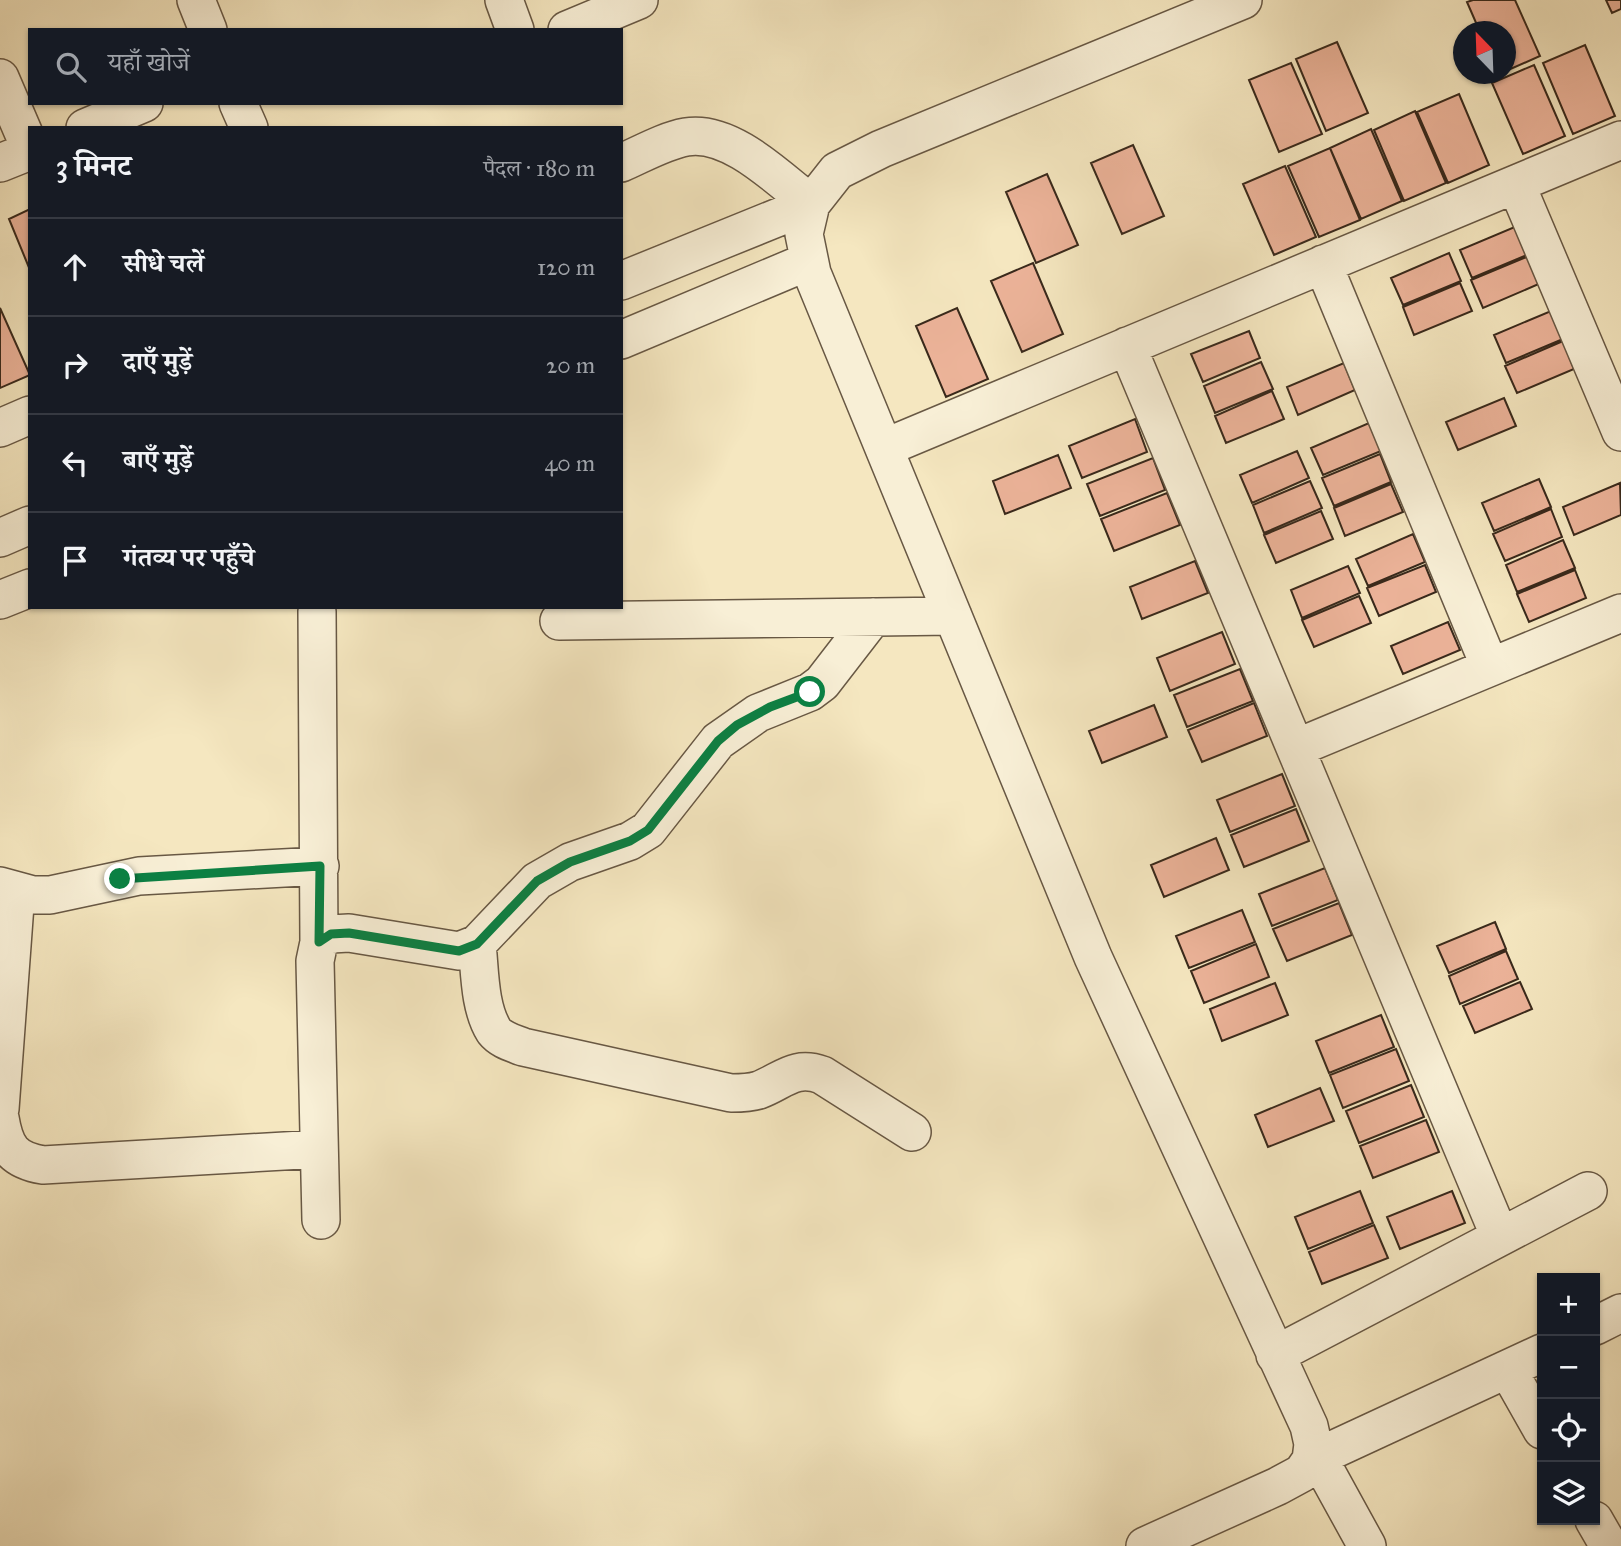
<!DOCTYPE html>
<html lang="hi">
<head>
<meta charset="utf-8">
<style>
  :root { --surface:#171b24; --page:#242831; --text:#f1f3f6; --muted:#9ea1a6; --line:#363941 }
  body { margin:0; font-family:"IM FELL Great Primer","Noto Serif Devanagari",serif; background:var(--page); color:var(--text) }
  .controls { position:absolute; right:21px; bottom:21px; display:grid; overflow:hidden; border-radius:0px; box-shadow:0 2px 5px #0004 }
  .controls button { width:63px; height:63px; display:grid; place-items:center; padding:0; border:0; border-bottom:2px solid var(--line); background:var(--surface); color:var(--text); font:35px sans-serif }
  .compass { position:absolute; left:1453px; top:21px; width:63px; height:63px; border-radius:50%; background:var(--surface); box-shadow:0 2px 5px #0004; rotate:337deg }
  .stop { position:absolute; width:21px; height:21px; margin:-16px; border:5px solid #0b8043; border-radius:50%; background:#fff }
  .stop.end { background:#0b8043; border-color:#fff; box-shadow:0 2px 7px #0008 }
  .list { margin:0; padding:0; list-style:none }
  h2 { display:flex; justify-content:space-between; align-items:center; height:91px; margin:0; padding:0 28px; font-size:30px }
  h2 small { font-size:23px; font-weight:400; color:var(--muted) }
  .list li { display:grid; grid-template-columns:46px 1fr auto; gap:21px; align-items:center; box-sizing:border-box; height:98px; padding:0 28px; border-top:2px solid var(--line) }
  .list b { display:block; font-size:26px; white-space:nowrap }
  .list em { font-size:23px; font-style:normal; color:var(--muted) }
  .icon { flex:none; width:38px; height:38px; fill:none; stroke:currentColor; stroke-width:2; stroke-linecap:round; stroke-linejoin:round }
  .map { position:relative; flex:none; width:1621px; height:1546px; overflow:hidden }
  .search { position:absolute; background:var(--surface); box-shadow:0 2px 5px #0004; left:28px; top:28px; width:595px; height:77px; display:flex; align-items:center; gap:18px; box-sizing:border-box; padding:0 24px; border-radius:0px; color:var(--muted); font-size:26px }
  .panel { position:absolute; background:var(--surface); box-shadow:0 2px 5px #0004; left:28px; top:126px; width:595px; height:483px; border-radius:0px }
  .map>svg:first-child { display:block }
</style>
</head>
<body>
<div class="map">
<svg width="1621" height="1546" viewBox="0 0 1621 1546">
  <rect width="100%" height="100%" fill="#f5e7c0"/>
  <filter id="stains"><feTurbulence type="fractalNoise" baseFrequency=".00286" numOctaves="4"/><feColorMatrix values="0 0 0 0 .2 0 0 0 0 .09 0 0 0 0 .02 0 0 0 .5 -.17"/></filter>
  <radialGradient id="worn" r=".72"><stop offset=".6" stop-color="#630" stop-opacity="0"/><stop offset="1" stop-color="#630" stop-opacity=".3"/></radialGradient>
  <path fill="#ecb399" stroke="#39291b" stroke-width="2" d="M1473,0H1515L1540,56L1506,71V32H1480L1467,2Z
    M1606,0H1621V9L1612,13Z
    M1337,42L1368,113L1326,131L1296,59Z
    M1585,45L1615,116L1573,134L1543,63Z
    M1291,63L1322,134L1279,152L1249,80Z
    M1534,65L1565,136L1523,154L1492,83Z
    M1459,94L1489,165L1448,183L1417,112Z
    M1415,111L1446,183L1404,201L1374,130Z
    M1371,129L1402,201L1361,219L1330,148Z
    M1133,145L1164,216L1122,234L1091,163Z
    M1330,148L1360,220L1319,237L1288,166Z
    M1285,166L1316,237L1274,255L1243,184Z
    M1047,174L1078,245L1036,263L1006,192Z
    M30,209V270L9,219Z
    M1517,226L1529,254L1472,278L1460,250Z
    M1449,253L1461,281L1403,305L1391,278Z
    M1529,256L1541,283L1483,308L1471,280Z
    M1033,263L1063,334L1022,352L991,281Z
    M1460,283L1472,311L1414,335L1403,307Z
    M0,308L30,375L0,388Z
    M957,308L988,379L946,397L916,326Z
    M1551,311L1563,339L1506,363L1494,335Z
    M1249,331L1260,358L1203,382L1191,354Z
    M1563,341L1574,369L1517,393L1505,366Z
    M1261,362L1273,389L1215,413L1204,386Z
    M1344,363L1355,390L1298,415L1287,387Z
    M1272,391L1284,419L1226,443L1215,416Z
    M1504,398L1516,426L1458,450L1446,422Z
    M1135,419L1147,452L1082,478L1069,446Z
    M1369,423L1381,451L1323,475L1311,448Z
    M1297,451L1309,478L1252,503L1240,475Z
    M1380,454L1391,482L1334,506L1322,478Z
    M1058,455L1071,488L1005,514L993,481Z
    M1153,458L1165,490L1100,516L1087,484Z
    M1539,479L1551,507L1494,531L1482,503Z
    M1310,481L1322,508L1264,533L1253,505Z
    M1620,483L1621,515L1574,535L1563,507Z
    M1391,484L1403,512L1345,536L1334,508Z
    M1167,493L1180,525L1114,551L1101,519Z
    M1551,509L1562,537L1505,561L1493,534Z
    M1321,511L1333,539L1276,563L1264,535Z
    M1413,534L1425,562L1368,586L1356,559Z
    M1563,540L1575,568L1517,592L1506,565Z
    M1195,561L1208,593L1142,619L1130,587Z
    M1425,565L1436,592L1379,616L1367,588Z
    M1348,566L1360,593L1302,618L1291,590Z
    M1575,570L1586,598L1529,622L1517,594Z
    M1359,596L1371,623L1314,647L1302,620Z
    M1448,622L1460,650L1403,674L1391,646Z
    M1222,632L1235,664L1170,691L1157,658Z
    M1240,669L1253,701L1187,727L1174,695Z
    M1254,703L1267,736L1202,762L1188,730Z
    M1154,705L1167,737L1102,763L1089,731Z
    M1282,774L1295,806L1230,832L1217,800Z
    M1296,809L1309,841L1244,867L1231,835Z
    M1216,838L1229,870L1164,897L1151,865Z
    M1325,868L1338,900L1272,926L1259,894Z
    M1339,903L1352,935L1287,961L1273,929Z
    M1242,910L1255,942L1189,968L1176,936Z
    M1495,922L1506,949L1449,973L1437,946Z
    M1256,944L1269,977L1204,1003L1191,971Z
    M1506,951L1518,979L1460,1004L1449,976Z
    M1520,982L1532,1009L1475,1033L1463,1006Z
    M1275,983L1288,1015L1222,1041L1210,1009Z
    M1381,1015L1394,1047L1329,1073L1316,1041Z
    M1396,1049L1409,1081L1343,1108L1330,1075Z
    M1411,1085L1424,1117L1359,1143L1346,1111Z
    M1320,1088L1334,1121L1268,1147L1255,1115Z
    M1426,1120L1439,1152L1373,1178L1360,1146Z
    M1360,1191L1373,1223L1308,1249L1295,1217Z
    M1452,1191L1465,1223L1400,1249L1387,1217Z
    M1374,1225L1388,1258L1322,1284L1309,1252Z"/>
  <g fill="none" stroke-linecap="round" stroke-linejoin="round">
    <defs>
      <path id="minor" d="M196,0L208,30
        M504,0L515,30
        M567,30L639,0
        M0,78L30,148
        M238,103L249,128
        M85,128L144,103
        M0,163L30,151
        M621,163C642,154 664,141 686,137C730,129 779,179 811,204
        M1516,184L1621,432
        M1323,264L1490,667
        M621,281L811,204
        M621,340L809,261
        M1127,346L1500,1237
        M0,428L30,415
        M884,448L1621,140
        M0,538L30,525
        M0,600L30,588
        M317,611L319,942
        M559,621L953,616
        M1296,748L1621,613
        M0,886L33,895H50L139,876L320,866
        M477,944C480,971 479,1007 494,1031C501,1040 513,1043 523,1047L731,1093C740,1093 750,1093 759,1090C783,1081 794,1065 822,1075L912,1132
        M0,1109L16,891
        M0,1118C5,1148 13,1160 43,1165L319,1149
        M321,1220L315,961L319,942L331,934L349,933L459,951L477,944L537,881L570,862L630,841L648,830L718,741L758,713L810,692L822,683L873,617
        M1595,1326L1621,1313
        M1275,1355L1588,1191
        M1508,1370L1542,1430
        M1318,1457L1367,1546
        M1311,1460L1542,1353
        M1594,1520L1609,1546
        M1145,1546L1278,1486L1302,1473L1311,1460L1313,1444L1309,1426L1093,957L812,273L804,234L811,204L837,171L881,149L1243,0"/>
    </defs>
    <use href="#minor" stroke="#685844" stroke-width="40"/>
    <use href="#minor" stroke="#f8efd6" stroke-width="37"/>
  </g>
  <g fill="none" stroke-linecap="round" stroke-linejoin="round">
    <path stroke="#0b8043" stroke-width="9" d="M120,879L320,866L319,942L331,934L349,933L459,951L477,944L537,881L570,862L630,841L648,830L718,741L737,725L770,707L810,692"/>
  </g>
  <rect width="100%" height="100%" filter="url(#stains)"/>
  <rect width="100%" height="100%" fill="url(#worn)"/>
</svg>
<div class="controls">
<button>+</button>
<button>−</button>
<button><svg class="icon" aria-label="locate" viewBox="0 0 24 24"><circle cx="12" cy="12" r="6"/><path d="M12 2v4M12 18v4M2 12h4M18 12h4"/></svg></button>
<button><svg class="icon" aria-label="layers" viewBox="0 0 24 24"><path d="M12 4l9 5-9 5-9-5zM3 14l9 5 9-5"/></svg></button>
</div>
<svg class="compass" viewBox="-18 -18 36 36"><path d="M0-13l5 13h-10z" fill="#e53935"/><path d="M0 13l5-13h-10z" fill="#9ea1a6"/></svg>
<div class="stop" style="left:810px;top:692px"></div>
<div class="stop end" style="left:120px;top:879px"></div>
<div class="search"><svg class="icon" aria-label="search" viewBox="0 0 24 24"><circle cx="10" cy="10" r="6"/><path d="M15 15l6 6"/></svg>यहाँ खोजें</div>
<section class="panel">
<h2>3 मिनट<small>पैदल · 180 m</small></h2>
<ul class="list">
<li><svg class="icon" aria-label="ahead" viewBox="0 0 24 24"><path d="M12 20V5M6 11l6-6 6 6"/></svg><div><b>सीधे चलें</b></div><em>120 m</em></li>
<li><svg class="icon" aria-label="right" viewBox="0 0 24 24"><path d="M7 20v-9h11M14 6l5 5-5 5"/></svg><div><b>दाएँ मुड़ें</b></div><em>20 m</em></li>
<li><svg class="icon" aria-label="left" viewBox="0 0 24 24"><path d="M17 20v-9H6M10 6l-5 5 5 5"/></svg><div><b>बाएँ मुड़ें</b></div><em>40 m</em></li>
<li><svg class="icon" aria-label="arrive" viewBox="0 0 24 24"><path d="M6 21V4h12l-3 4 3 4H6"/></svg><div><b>गंतव्य पर पहुँचे</b></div></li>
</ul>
</section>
</div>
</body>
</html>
